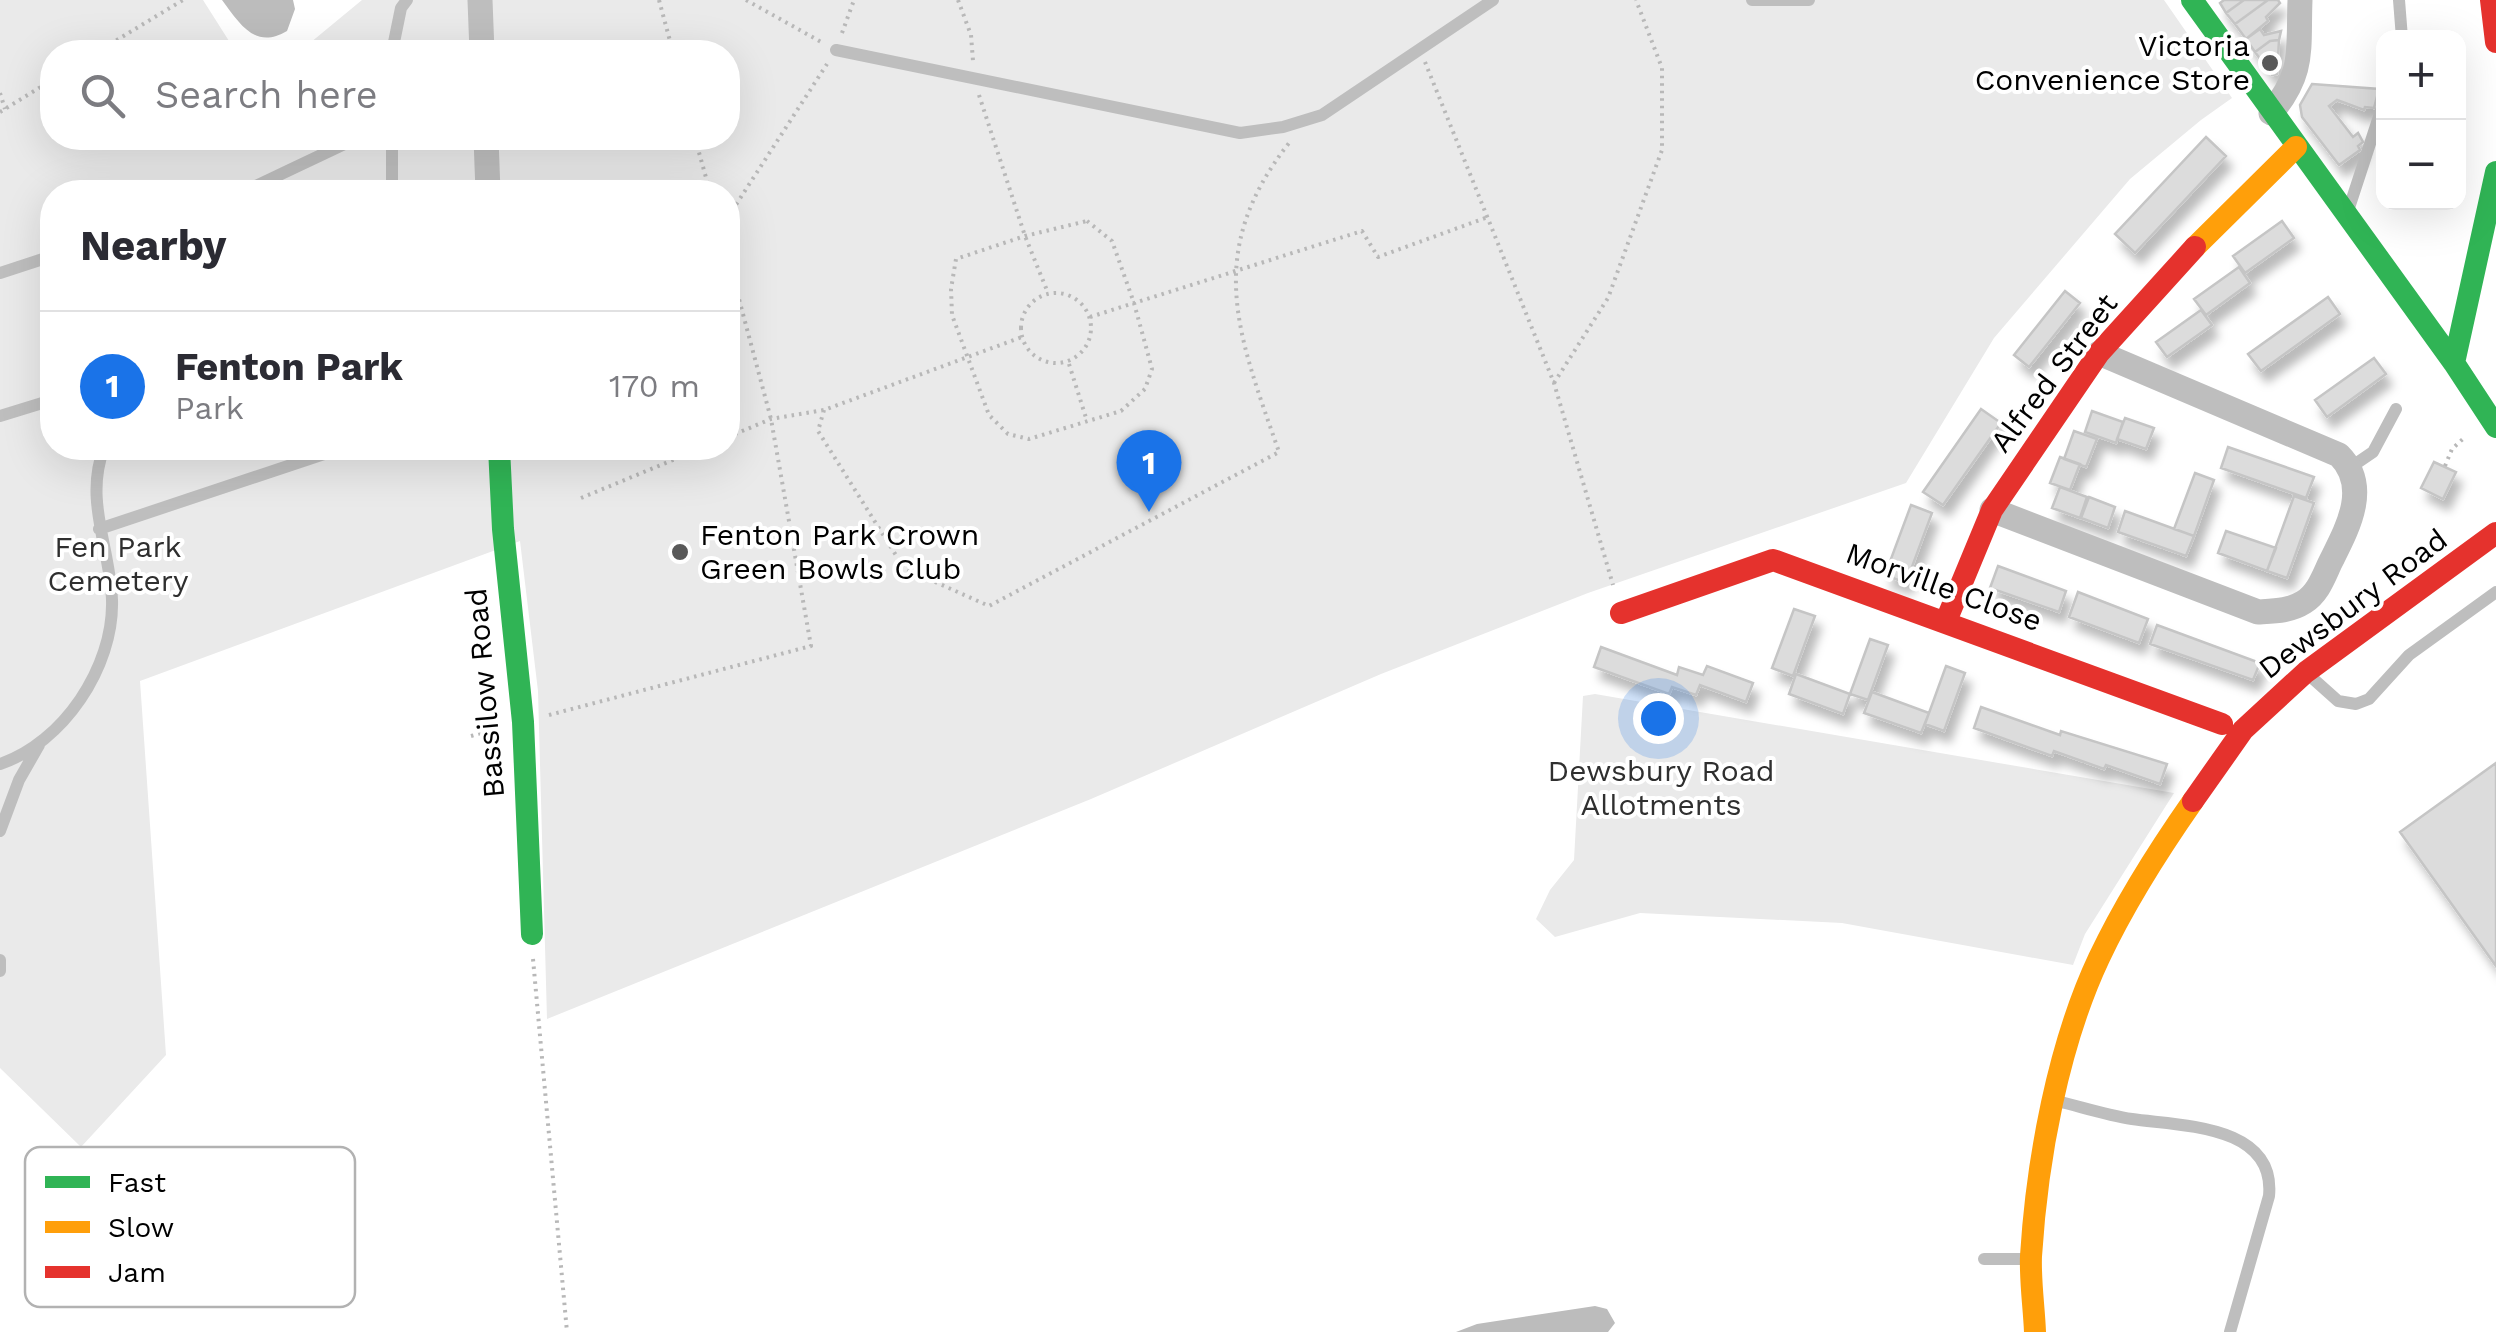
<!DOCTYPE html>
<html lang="en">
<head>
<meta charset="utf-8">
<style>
  :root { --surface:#fff; --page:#f7f7f7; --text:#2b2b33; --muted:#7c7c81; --line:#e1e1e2; --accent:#1a73e8 }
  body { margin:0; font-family:"Work Sans",sans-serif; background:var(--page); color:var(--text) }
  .controls { position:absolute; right:30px; top:30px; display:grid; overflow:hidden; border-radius:20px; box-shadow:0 10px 40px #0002 }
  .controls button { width:90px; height:90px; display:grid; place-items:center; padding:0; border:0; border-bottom:2px solid var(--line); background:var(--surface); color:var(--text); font:50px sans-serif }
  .you { position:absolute; left:1658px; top:718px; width:35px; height:35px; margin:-25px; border:8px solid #fff; border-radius:50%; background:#1a73e8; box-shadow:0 0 0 15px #1a73e833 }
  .badge { display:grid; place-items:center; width:65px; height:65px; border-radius:50%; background:var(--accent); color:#fff; font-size:32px; font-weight:700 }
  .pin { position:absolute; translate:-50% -82px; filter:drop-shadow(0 2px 5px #0008) }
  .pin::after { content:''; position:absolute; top:52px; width:35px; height:30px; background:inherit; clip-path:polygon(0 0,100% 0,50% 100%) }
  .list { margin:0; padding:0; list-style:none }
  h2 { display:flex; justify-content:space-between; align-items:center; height:130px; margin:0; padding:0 40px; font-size:42px }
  h2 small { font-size:32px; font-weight:400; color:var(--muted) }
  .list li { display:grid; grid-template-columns:65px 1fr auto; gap:30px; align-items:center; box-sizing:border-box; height:150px; padding:0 40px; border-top:2px solid var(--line) }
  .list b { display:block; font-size:38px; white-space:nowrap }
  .list p { margin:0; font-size:32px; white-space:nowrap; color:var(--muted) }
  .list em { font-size:32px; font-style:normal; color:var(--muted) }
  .icon { flex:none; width:55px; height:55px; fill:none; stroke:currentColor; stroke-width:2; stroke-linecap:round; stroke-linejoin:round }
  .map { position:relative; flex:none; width:2496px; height:1332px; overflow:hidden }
  .search { position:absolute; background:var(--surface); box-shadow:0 10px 40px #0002; left:40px; top:40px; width:700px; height:110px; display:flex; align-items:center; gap:25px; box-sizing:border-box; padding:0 35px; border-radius:40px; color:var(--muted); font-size:38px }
  .panel { position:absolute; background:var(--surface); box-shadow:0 10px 40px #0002; left:40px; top:180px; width:700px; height:280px; border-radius:40px }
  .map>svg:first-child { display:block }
</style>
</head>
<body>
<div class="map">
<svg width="2496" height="1332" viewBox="0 0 2496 1332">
  <defs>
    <filter id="shadow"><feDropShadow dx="6" dy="11" stdDeviation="5" flood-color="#0004"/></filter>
  </defs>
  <rect width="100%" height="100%" fill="#fff"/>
  <path fill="#eaeaea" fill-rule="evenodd" d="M0,0H203L236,52H52V138H728V52H299L362,0H2164L2232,98L2201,120L2130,179L1994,338L1906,483L1588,593L1381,674L1091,799L547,1019L538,691L520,541L140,681L166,1055L81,1147L0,1068ZM52,192H728V448H52Z
    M1595,694L2174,793L2085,934L2073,965L1842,923L1640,913L1555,937L1536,919L1550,890L1574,860L1583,696Z"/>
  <path fill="#bcbcbc" d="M222,0H293L295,9L287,31C255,50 240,24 222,0Z
    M1595,1306L1607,1309L1615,1323L1608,1332H1456L1477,1324Z"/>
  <path fill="#dcdcdc" stroke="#c5c5c5" stroke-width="2.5" filter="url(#shadow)" d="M2224,0H2244L2226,13L2220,3Z
    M2244,0H2268L2235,24L2226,13Z
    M2268,0H2278L2280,3L2266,17L2268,21L2246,39L2235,24Z
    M2260,29L2264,35L2281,31L2279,40L2270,41L2255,52L2246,39Z
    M2279,40L2277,74L2272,75L2255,52L2270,41Z
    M2312,84L2379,89L2374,108L2365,107L2364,110L2337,100L2329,106L2353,137L2358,133L2363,142L2358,146L2360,150L2339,165L2302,117L2300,105Z
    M2206,137L2226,156L2135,253L2115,234Z
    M2282,221L2294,238L2245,273L2233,256Z
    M2239,267L2250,283L2206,315L2194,299Z
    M2065,291L2080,303L2029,367L2014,355Z
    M2328,297L2340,314L2261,371L2248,354Z
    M2201,310L2212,325L2167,357L2156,342Z
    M2374,358L2386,374L2327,417L2315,400Z
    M1981,409L2001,423L1943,505L1923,492Z
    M2092,411L2123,422L2116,443L2085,432Z
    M2125,418L2154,428L2146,449L2117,439Z
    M2074,431L2097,439L2086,467L2064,459Z
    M2228,447L2314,477L2306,498L2221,468Z
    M2060,457L2080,464L2070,490L2050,483Z
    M2434,462L2456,472L2443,499L2421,488Z
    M2195,473L2214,480L2194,536L2174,529Z
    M2060,487L2087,497L2080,518L2052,508Z
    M2294,496L2314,503L2287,578L2267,571Z
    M2089,497L2115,507L2108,528L2081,518Z
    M1911,505L1932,513L1906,583L1885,575Z
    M2125,511L2194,536L2186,556L2118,532Z
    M2226,531L2276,548L2267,571L2218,553Z
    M1998,566L2066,591L2059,612L1990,588Z
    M2078,592L2148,619L2139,643L2069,617Z
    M1794,609L1815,616L1793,676L1772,668Z
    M2157,625L2260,663L2253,680L2150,644Z
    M1870,639L1888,645L1868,700L1850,694Z
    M1601,647L1677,675L1679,667L1703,675L1707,666L1753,683L1746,702L1700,685L1696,695L1672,687L1669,694L1594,667Z
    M1946,666L1965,673L1944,731L1925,724Z
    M1796,674L1850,694L1843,714L1789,694Z
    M1872,692L1929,713L1921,733L1864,713Z
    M1981,707L2060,735L2061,731L2167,764L2160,784L2106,765L2104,769L2054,751L2052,756L1974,728Z
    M2496,763V966L2400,832Z"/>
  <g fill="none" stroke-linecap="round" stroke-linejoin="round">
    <path stroke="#b8b8b8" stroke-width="4" stroke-dasharray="2.5 5" stroke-linecap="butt" d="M659,0L673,52
      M746,0L823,43
      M958,0L971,35L973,61
      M842,33L854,0
      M97,52L183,0
      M1425,62L1554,383L1613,585
      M0,93L5,109
      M979,95L1025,236L1048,293
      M0,112L52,80
      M695,138L710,192
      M728,217L827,64
      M1087,221L1112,241L1134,303L1152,369L1145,389L1121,411L1029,439L1008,434L989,415L952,315L951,289L956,259L1025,236Z
      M1021 328a35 35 0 1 1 70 0a35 35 0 1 1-70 0Z
      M1090,317L1362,231L1378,257L1488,217
      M1069,364L1087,421
      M1554,383L1608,298L1662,150V68L1636,0
      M824,410L818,431L904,568L989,606L1279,452C1238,334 1203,253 1289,143
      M728,437L771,419L824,410L1022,337
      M2445,466L2452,449L2465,437
      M581,498L702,448
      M549,715L811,646L771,419L728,258
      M471,736L496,729
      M533,959L567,1332"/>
    <path stroke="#bebebe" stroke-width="12" d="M1752,0H1809
      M2399,0L2402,38
      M836,50L1240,133L1283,127L1322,115L1493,0
      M392,52L401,8L407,0
      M243,192L357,138
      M392,192V138
      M2349,208L2384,101
      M0,273L52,256
      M0,416L52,400
      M2351,467L2373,452L2396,409
      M99,529L342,448
      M2310,676L2338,701L2356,704L2369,699L2409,655L2496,592
      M0,764C63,743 114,667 112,600C110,547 84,500 104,448
      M0,831L19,780L39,745
      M0,960V971
      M2057,1101C2082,1107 2106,1115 2132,1119C2180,1126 2276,1124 2269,1196L2230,1332
      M1984,1259H2029"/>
    <path stroke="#bebebe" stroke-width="25" d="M480,0L482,52
      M2271,113C2305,72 2298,50 2300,0
      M486,138L488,192
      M1992,510L2258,612C2275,611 2290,611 2304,602C2318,593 2323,578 2330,563C2347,529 2371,487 2339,455L2099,353"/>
    <path stroke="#30b455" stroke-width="22" d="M2192,0L2454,363L2496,427
      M2454,363L2496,172
      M499,448L503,529L523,722L532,934"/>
    <path stroke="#ff9f0a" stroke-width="22" d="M2195,247L2296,147
      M2035,1332C2034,1307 2030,1281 2031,1256C2037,1160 2058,1045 2099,958C2125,903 2158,851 2193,801"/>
    <path stroke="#e5322d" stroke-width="22" d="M2491,0L2496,42
      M1621,613L1773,560L2222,724
      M1946,621L1992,510L2099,353L2195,247
      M2193,801L2243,730L2306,672L2496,533"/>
  </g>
  <g fill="#595959" stroke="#fff" stroke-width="4">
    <circle cx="2270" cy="63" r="10"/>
    <circle cx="680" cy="552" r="10"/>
  </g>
  <g text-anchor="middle" stroke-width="8" stroke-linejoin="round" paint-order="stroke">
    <g font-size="30" fill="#000" stroke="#fff" text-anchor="end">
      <text x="2250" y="56">Victoria<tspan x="2250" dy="34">Convenience Store</tspan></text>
      <text x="700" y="545" text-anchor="start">Fenton Park Crown<tspan x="700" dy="34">Green Bowls Club</tspan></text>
    </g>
    <g font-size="30" fill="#000" stroke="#fff">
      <text transform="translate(2054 373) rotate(-53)" y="10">Alfred Street</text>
      <text transform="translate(1944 587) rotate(20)" y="10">Morville Close</text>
      <text transform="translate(2353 604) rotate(-37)" y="10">Dewsbury Road</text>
      <text transform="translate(485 693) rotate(-95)" y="10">Bassilow Road</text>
    </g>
    <g font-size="30" fill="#2f2f2f" stroke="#fff">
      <text x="118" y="557">Fen Park<tspan x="118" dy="34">Cemetery</tspan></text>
      <text x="1661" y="781">Dewsbury Road<tspan x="1661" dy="34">Allotments</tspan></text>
    </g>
  </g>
  <rect x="25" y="1147" width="330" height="160" rx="15" fill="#fff" stroke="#b2b2b2" stroke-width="2.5"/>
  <rect x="45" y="1176" width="45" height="12" fill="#30b455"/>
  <rect x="45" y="1221" width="45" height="12" fill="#ff9f0a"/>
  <rect x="45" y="1266" width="45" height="12" fill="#e5322d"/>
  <g font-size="28" fill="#000">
    <text x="108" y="1192">Fast</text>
    <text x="108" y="1237">Slow</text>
    <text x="108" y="1282">Jam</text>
  </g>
</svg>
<div class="controls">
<button>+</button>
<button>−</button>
</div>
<div class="you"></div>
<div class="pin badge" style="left:1149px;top:512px">1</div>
<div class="search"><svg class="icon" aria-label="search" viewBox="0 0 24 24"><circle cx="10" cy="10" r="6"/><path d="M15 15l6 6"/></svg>Search here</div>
<section class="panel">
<h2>Nearby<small></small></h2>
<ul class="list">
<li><span class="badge">1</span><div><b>Fenton Park</b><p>Park</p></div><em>170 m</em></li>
</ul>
</section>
</div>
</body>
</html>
